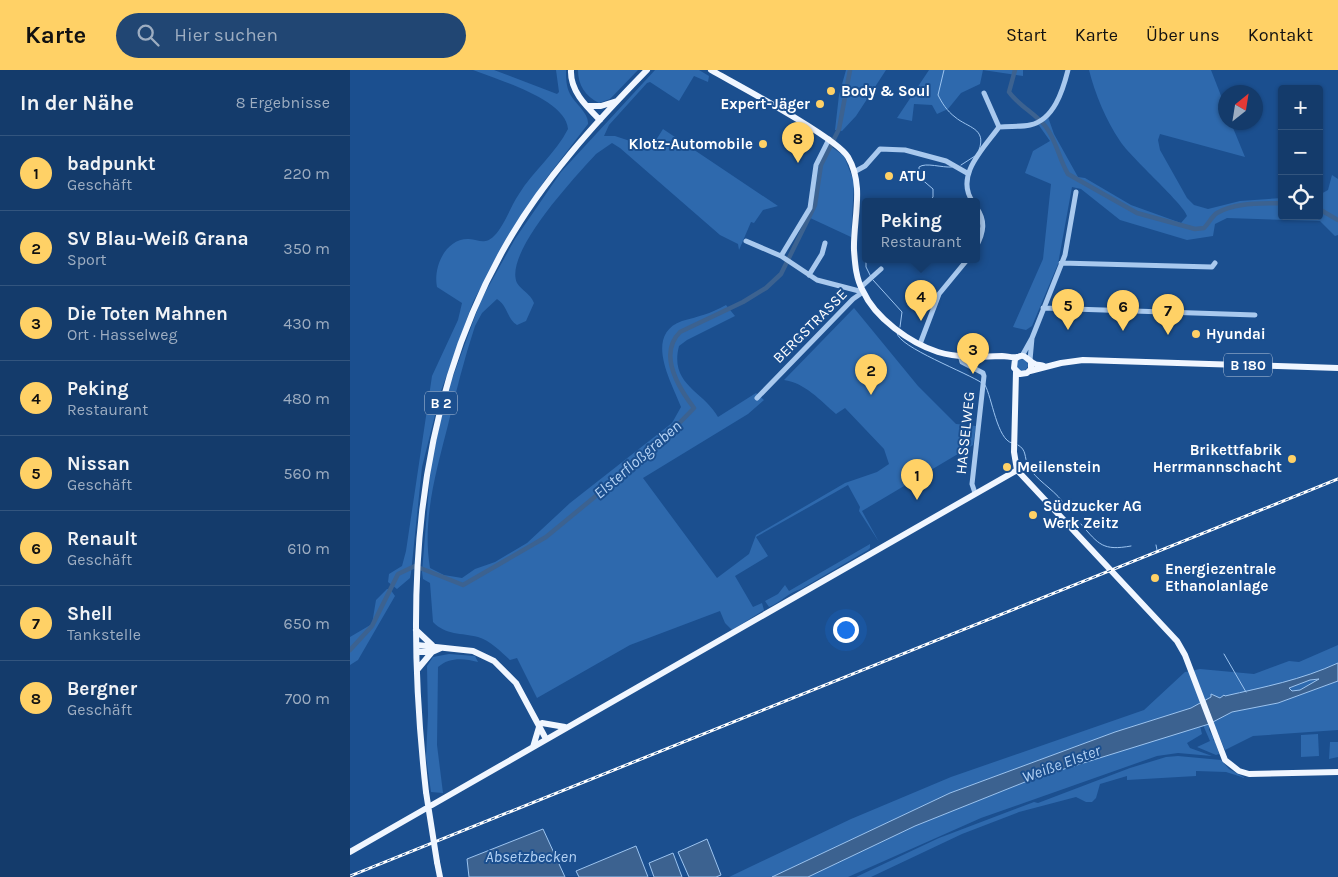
<!DOCTYPE html>
<html lang="de">
<head>
<meta charset="utf-8">
<style>
  :root { --surface:#143b6b; --page:#214673; --text:#f1f3f6; --muted:#9dadc1; --line:#33557e; --accent:#ffd166 }
  body { margin:0; font-family:Karla,sans-serif; background:var(--page); color:var(--text) }
  .controls { position:absolute; right:15px; top:15px; display:grid; overflow:hidden; border-radius:5px; box-shadow:0 1px 4px #0004 }
  .controls button { width:45px; height:45px; display:grid; place-items:center; padding:0; border:0; border-bottom:1px solid var(--line); background:var(--surface); color:var(--text); font:25px sans-serif }
  .compass { position:absolute; left:868px; top:15px; width:45px; height:45px; border-radius:50%; background:var(--surface); box-shadow:0 1px 4px #0004; rotate:30deg }
  .you { position:absolute; left:495px; top:559px; width:18px; height:18px; margin:-12px; border:4px solid #fff; border-radius:50%; background:#1a73e8; box-shadow:0 0 0 8px #1a73e833 }
  .badge { display:grid; place-items:center; width:32px; height:32px; border-radius:50%; background:var(--accent); color:#111; font-size:16px; font-weight:700 }
  .pin { position:absolute; translate:-50% -41px; filter:drop-shadow(0 1px 2px #0008) }
  .pin::after { content:''; position:absolute; top:26px; width:18px; height:15px; background:inherit; clip-path:polygon(0 0,100% 0,50% 100%) }
  .popup { position:absolute; left:512px; top:128px; width:118px; height:65px; box-sizing:border-box; display:grid; place-content:center; border-radius:5px; background:var(--surface); filter:drop-shadow(0 1px 4px #0005); font-size:16px; white-space:nowrap; color:var(--muted) }
  .popup b { font-size:19px; color:var(--text) }
  .popup::after { content:''; position:absolute; left:50%; top:100%; margin-left:-10px; border:10px solid transparent; border-top-color:var(--surface) }
  .list { margin:0; padding:0; list-style:none }
  h2 { display:flex; justify-content:space-between; align-items:center; height:65px; margin:0; padding:0 20px; font-size:21px }
  h2 small { font-size:16px; font-weight:400; color:var(--muted) }
  .list li { display:grid; grid-template-columns:32px 1fr auto; gap:15px; align-items:center; box-sizing:border-box; height:75px; padding:0 20px; border-top:1px solid var(--line) }
  .list b { display:block; font-size:19px; white-space:nowrap }
  .list p { margin:0; font-size:16px; white-space:nowrap; color:var(--muted) }
  .list em { font-size:16px; font-style:normal; color:var(--muted) }
  .icon { flex:none; width:28px; height:28px; fill:none; stroke:currentColor; stroke-width:2; stroke-linecap:round; stroke-linejoin:round }
  .map { position:relative; flex:none; width:988px; height:807px; overflow:hidden }
  header { display:flex; align-items:center; gap:30px; box-sizing:border-box; height:70px; padding:0 25px; background:var(--accent); color:#111 }
  header strong { font-size:24px }
  nav { display:flex; gap:28px; margin-inline-start:auto; font-size:18px }
  .search { width:350px; height:45px; background:var(--page); display:flex; align-items:center; gap:12px; box-sizing:border-box; padding:0 18px; border-radius:28px; color:var(--muted); font-size:19px }
  main { display:flex }
  aside { flex:1; background:var(--surface) }
  .map>svg:first-child { display:block }
</style>
</head>
<body>
<header>
<strong>Karte</strong>
<div class="search"><svg class="icon" aria-label="search" viewBox="0 0 24 24"><circle cx="10" cy="10" r="6"/><path d="M15 15l6 6"/></svg>Hier suchen</div>
<nav><a>Start</a><a>Karte</a><a>Über uns</a><a>Kontakt</a></nav>
</header>
<main>
<aside>
<h2>In der Nähe<small>8 Ergebnisse</small></h2>
<ul class="list">
<li><span class="badge">1</span><div><b>badpunkt</b><p>Geschäft</p></div><em>220 m</em></li>
<li><span class="badge">2</span><div><b>SV Blau-Weiß Grana</b><p>Sport</p></div><em>350 m</em></li>
<li><span class="badge">3</span><div><b>Die Toten Mahnen</b><p>Ort · Hasselweg</p></div><em>430 m</em></li>
<li><span class="badge">4</span><div><b>Peking</b><p>Restaurant</p></div><em>480 m</em></li>
<li><span class="badge">5</span><div><b>Nissan</b><p>Geschäft</p></div><em>560 m</em></li>
<li><span class="badge">6</span><div><b>Renault</b><p>Geschäft</p></div><em>610 m</em></li>
<li><span class="badge">7</span><div><b>Shell</b><p>Tankstelle</p></div><em>650 m</em></li>
<li><span class="badge">8</span><div><b>Bergner</b><p>Geschäft</p></div><em>700 m</em></li>
</ul>
</aside>
<div class="map">
<svg width="988" height="807" viewBox="0 0 988 807">
  <rect width="100%" height="100%" fill="#1b4f8f"/>
  <path fill="#2e69ad" d="M123,0H144L207,24L209,22L206,0H216C216,8 216,16 220,24C225,34 239,43 238,54L195,110L149,183L123,232L91,321L72,397L61,503L60,508L47,519L38,512L39,504L52,496L56,481L82,306L108,250L112,233L87,217C83,198 95,168 119,169C129,170 135,175 144,166C155,155 160,137 169,124C183,101 206,83 218,59C216,29 148,10 123,0Z
    M228,0H288L260,29L249,33C235,26 228,15 228,0Z
    M305,0H349L359,6L358,12L344,6L329,31L300,12L297,13L259,55L254,66H265L301,78L313,59L428,136L413,140L404,153L401,152L389,180L388,174L370,165L270,78L262,73L246,84C227,105 153,183 167,213C172,221 180,223 184,233L176,251L167,255C157,249 158,236 147,229L132,243L125,256C114,289 106,322 98,355C86,402 72,450 80,498L94,505L112,508L125,499L145,492L177,473L220,433L322,353L331,337C322,313 293,265 332,251C350,246 360,244 376,235L385,246L337,270L329,276C319,315 354,321 368,347L406,323L414,330L398,344L293,408L367,508L399,484L406,465L495,413L527,402L539,394L534,379L495,338L486,344C470,330 455,313 434,310L504,238L568,316L606,354L626,356L623,375L512,441L529,472L509,441L510,437L498,415L406,467L418,486L385,506L403,537L412,533L414,540L382,560L375,553L370,541L280,575L187,628L167,588L160,590C150,581 141,571 128,567C112,563 95,565 83,552L80,513L73,509L72,502L81,394L97,323L131,230L165,169L211,102Z
    M496,0H536L506,46L492,61L485,60L489,25Z
    M579,0H673V6L633,0L630,14L611,23L598,39L587,44L582,35L564,34L562,51L547,48Z
    M739,0H861L875,36L876,52L881,53L895,87L810,64L808,70L810,80L837,128L844,135L858,139L890,131L932,128V146H969V125L978,120L982,105L988,109V165L985,166L970,151L877,148L865,154L863,166L837,170L770,150L731,119L722,117L708,194L682,256L676,260L663,257L693,189L701,114L675,103L683,81L700,71L688,54L698,47L704,64L728,107L735,108L781,135L831,153L837,146C835,135 781,88 770,71C756,50 745,24 739,0Z
    M479,75L494,86L504,112L501,167L458,147L463,136L467,99Z
    M666 295a6 6 0 1 1 12 0a6 6 0 1 1-12 0Z
    M520,474V478L518,480L451,519C439,522 431,532 419,537L415,531L428,524L435,515L439,521Z
    M37,519H40L45,526L8,590L0,595V567L22,554L26,530Z
    M988,575V593L964,604L920,617L870,628L861,627L841,638L765,662L600,723L422,807H379L501,749L601,707L794,640L835,602L850,599L904,604L939,591L949,592Z
    M99,584L125,586L128,592C114,588 99,587 88,597L87,675L93,723L81,722L76,687L78,645L77,596L83,587Z
    M970,609L950,620L942,621L938,618L960,610Z
    M988,611V660L903,666L875,680L863,652L882,642L928,633Z
    M859,654V660L864,669L863,670L865,671L869,684L866,685L847,677L860,671L853,655Z
    M850,656L852,664L837,673L840,678L862,686L828,683L807,686L631,748L498,807H458L565,756L685,708Z
    M968,664L969,686L951,687V665Z
    M980,672H988V687L979,689Z
    M828,686L871,690L879,699L895,708L876,702L846,701V706L777,710V706L750,714L746,728L742,732H736L726,727L669,742L612,764L521,807H506L589,768L684,732L688,733L780,698L816,687Z"/>
  <path fill="#3c6290" stroke="#9cc4f0" fill-rule="evenodd" d="M988,593V611L928,633L882,642L859,654L685,708L565,756L458,807H422L600,723L765,662L841,638L861,627V624L870,628L874,625L875,626C914,617 951,610 988,593ZM969,609L950,620L942,621L939,618L960,610Z
    M193,759L215,807H119L117,789Z
    M357,769L371,805L366,807H339L328,782Z
    M286,776L298,807H229L226,801Z
    M323,783L332,807H304L299,793Z"/>
  <g fill="none" stroke-linecap="round" stroke-linejoin="round">
    <path stroke="#9cc4f0" stroke-width="1" d="M594,0L588,25C592,33 597,41 605,47C618,58 637,58 629,80
      M611,95L625,86
      M534,132L539,130L550,132
      M579,132L583,127V119L569,107V97C576,92 592,98 602,97
      M516,157V197L521,207
      M523,210L552,242L550,257
      M547,263C548,277 618,303 632,313
      M635,315C642,327 647,370 662,373
      M668,375C677,380 674,387 678,396C686,410 702,418 712,431
      M731,454C749,475 753,481 781,476
      M806,475L807,480
      M874,584L896,622"/>
    <path stroke="#3c6290" stroke-width="4.5" d="M665,0L659,22C669,36 686,44 696,57C707,72 709,89 718,104L787,143L845,159L854,158C859,153 862,146 867,143C885,132 912,134 932,133
      M969,139L988,150
      M0,580L22,556L48,504L65,496L113,515L196,467L309,374L344,338C328,317 308,284 330,262L393,232L416,218L431,204L465,135L471,95L489,59L500,0"/>
    <path stroke="#a9c9ee" stroke-width="5" d="M634,23L649,57
      M504,102L515,96L530,79L555,80L596,91L617,103
      M623,132C604,106 634,78 649,57C660,56 671,57 680,55C704,50 713,20 718,0
      M626,137C636,151 634,162 626,177
      M396,171L431,186L467,210L513,222
      M431,186L460,138L466,95L479,69
      M711,193L862,197L865,193
      M459,205L472,184L475,173
      M511,217L531,199
      M693,238L905,245
      M570,274L589,224L617,190
      M610,285L612,292L633,303L634,306L622,414L625,423
      M672,286L682,268L715,185L726,122
      M680,290L682,268
      M407,328L503,229L513,222"/>
    <path stroke="#f0f6ff" stroke-width="6" d="M221,0C220,21 236,36 250,50
      M361,0C387,15 486,67 498,87C515,116 503,149 504,180C505,194 506,209 513,221C525,248 560,273 588,282C607,288 632,287 652,286C657,286 662,288 667,287
      M237,36H251L267,31
      M681,292V299L677,303L670,304L664,298L665,289C675,281 676,290 685,294C688,295 691,295 694,296
      M680,301L711,293L733,290L988,298
      M666,302L664,382L667,400L827,571L835,585L875,690L889,701L899,704L988,702
      M66,560L82,575
      M67,575L123,581L144,591L166,613L196,669
      M67,582H82L91,578
      M67,600L82,582
      M192,653L215,657
      M183,677L189,657
      M76,722C55,534 60,343 156,175C193,110 245,53 297,0
      M82,735L667,400
      M0,782L75,739
      M87,792L90,807"/>
    <defs>
      <path id="rail" d="M0,806L988,409"/>
    </defs>
    <use href="#rail" stroke="#fff" stroke-width="3"/>
    <use href="#rail" stroke="#1b4f8f" stroke-width="1" stroke-dasharray="4" stroke-linecap="butt"/>
    <path stroke="#f0f6ff" stroke-width="6" d="M76,722L87,792"/>
  </g>
  <g fill="#ffd166" stroke="#1b4f8f" stroke-width="2">
    <circle cx="481" cy="21" r="5"/>
    <circle cx="470" cy="34" r="5"/>
    <circle cx="413" cy="74" r="5"/>
    <circle cx="539" cy="106" r="5"/>
    <circle cx="846" cy="264" r="5"/>
    <circle cx="942" cy="389" r="5"/>
    <circle cx="657" cy="397" r="5"/>
    <circle cx="683" cy="445" r="5"/>
    <circle cx="805" cy="508" r="5"/>
  </g>
  <g text-anchor="middle" stroke-width="4" stroke-linejoin="round" paint-order="stroke">
    <g fill="#1b4f8f" stroke="#bbcadd" stroke-width="1">
      <rect x="874" y="283.5" width="48" height="23" rx="4"/>
      <rect x="75" y="321.5" width="32" height="23" rx="4"/>
    </g>
    <g font-size="14" font-weight="bold" fill="#fff">
      <text x="898" y="300">B 180</text>
      <text x="91" y="338">B 2</text>
    </g>
    <g font-size="15" font-weight="bold" fill="#fff" stroke="#1b4f8f" text-anchor="start">
      <text x="491" y="26">Body &amp; Soul</text>
      <text x="460" y="39" text-anchor="end">Expert-Jäger</text>
      <text x="403" y="79" text-anchor="end">Klotz-Automobile</text>
      <text x="549" y="111">ATU</text>
      <text x="856" y="269">Hyundai</text>
      <text x="932" y="385" text-anchor="end">Brikettfabrik<tspan x="932" dy="17">Herrmannschacht</tspan></text>
      <text x="667" y="402">Meilenstein</text>
      <text x="693" y="441">Südzucker AG<tspan x="693" dy="17">Werk Zeitz</tspan></text>
      <text x="815" y="504">Energiezentrale<tspan x="815" dy="17">Ethanolanlage</tspan></text>
    </g>
    <g font-size="15" fill="#fff" stroke="#1b4f8f">
      <text transform="translate(460 256) rotate(-45)" y="5">BERGSTRASSE</text>
      <text transform="translate(615 363) rotate(-84)" y="5">HASSELWEG</text>
    </g>
    <g font-size="16" font-style="italic" fill="#b5d3f5" stroke="#1b4f8f">
      <text transform="translate(287 389) rotate(-41)" y="6">Elsterfloßgraben</text>
      <text transform="translate(711 693) rotate(-20)" y="6">Weiße Elster</text>
      <text x="181" y="792">Absetzbecken</text>
    </g>
  </g>
</svg>
<div class="controls">
<button>+</button>
<button>−</button>
<button><svg class="icon" aria-label="locate" viewBox="0 0 24 24"><circle cx="12" cy="12" r="6"/><path d="M12 2v4M12 18v4M2 12h4M18 12h4"/></svg></button>
</div>
<svg class="compass" viewBox="-18 -18 36 36"><path d="M0-13l5 13h-10z" fill="#e53935"/><path d="M0 13l5-13h-10z" fill="#9dadc1"/></svg>
<div class="you"></div>
<div class="pin badge" style="left:567px;top:430px">1</div>
<div class="pin badge" style="left:521px;top:325px">2</div>
<div class="pin badge" style="left:623px;top:304px">3</div>
<div class="pin badge" style="left:571px;top:251px">4</div>
<div class="popup"><b>Peking</b>Restaurant</div>
<div class="pin badge" style="left:718px;top:260px">5</div>
<div class="pin badge" style="left:773px;top:261px">6</div>
<div class="pin badge" style="left:818px;top:265px">7</div>
<div class="pin badge" style="left:448px;top:93px">8</div>
</div>
</main>
</body>
</html>
